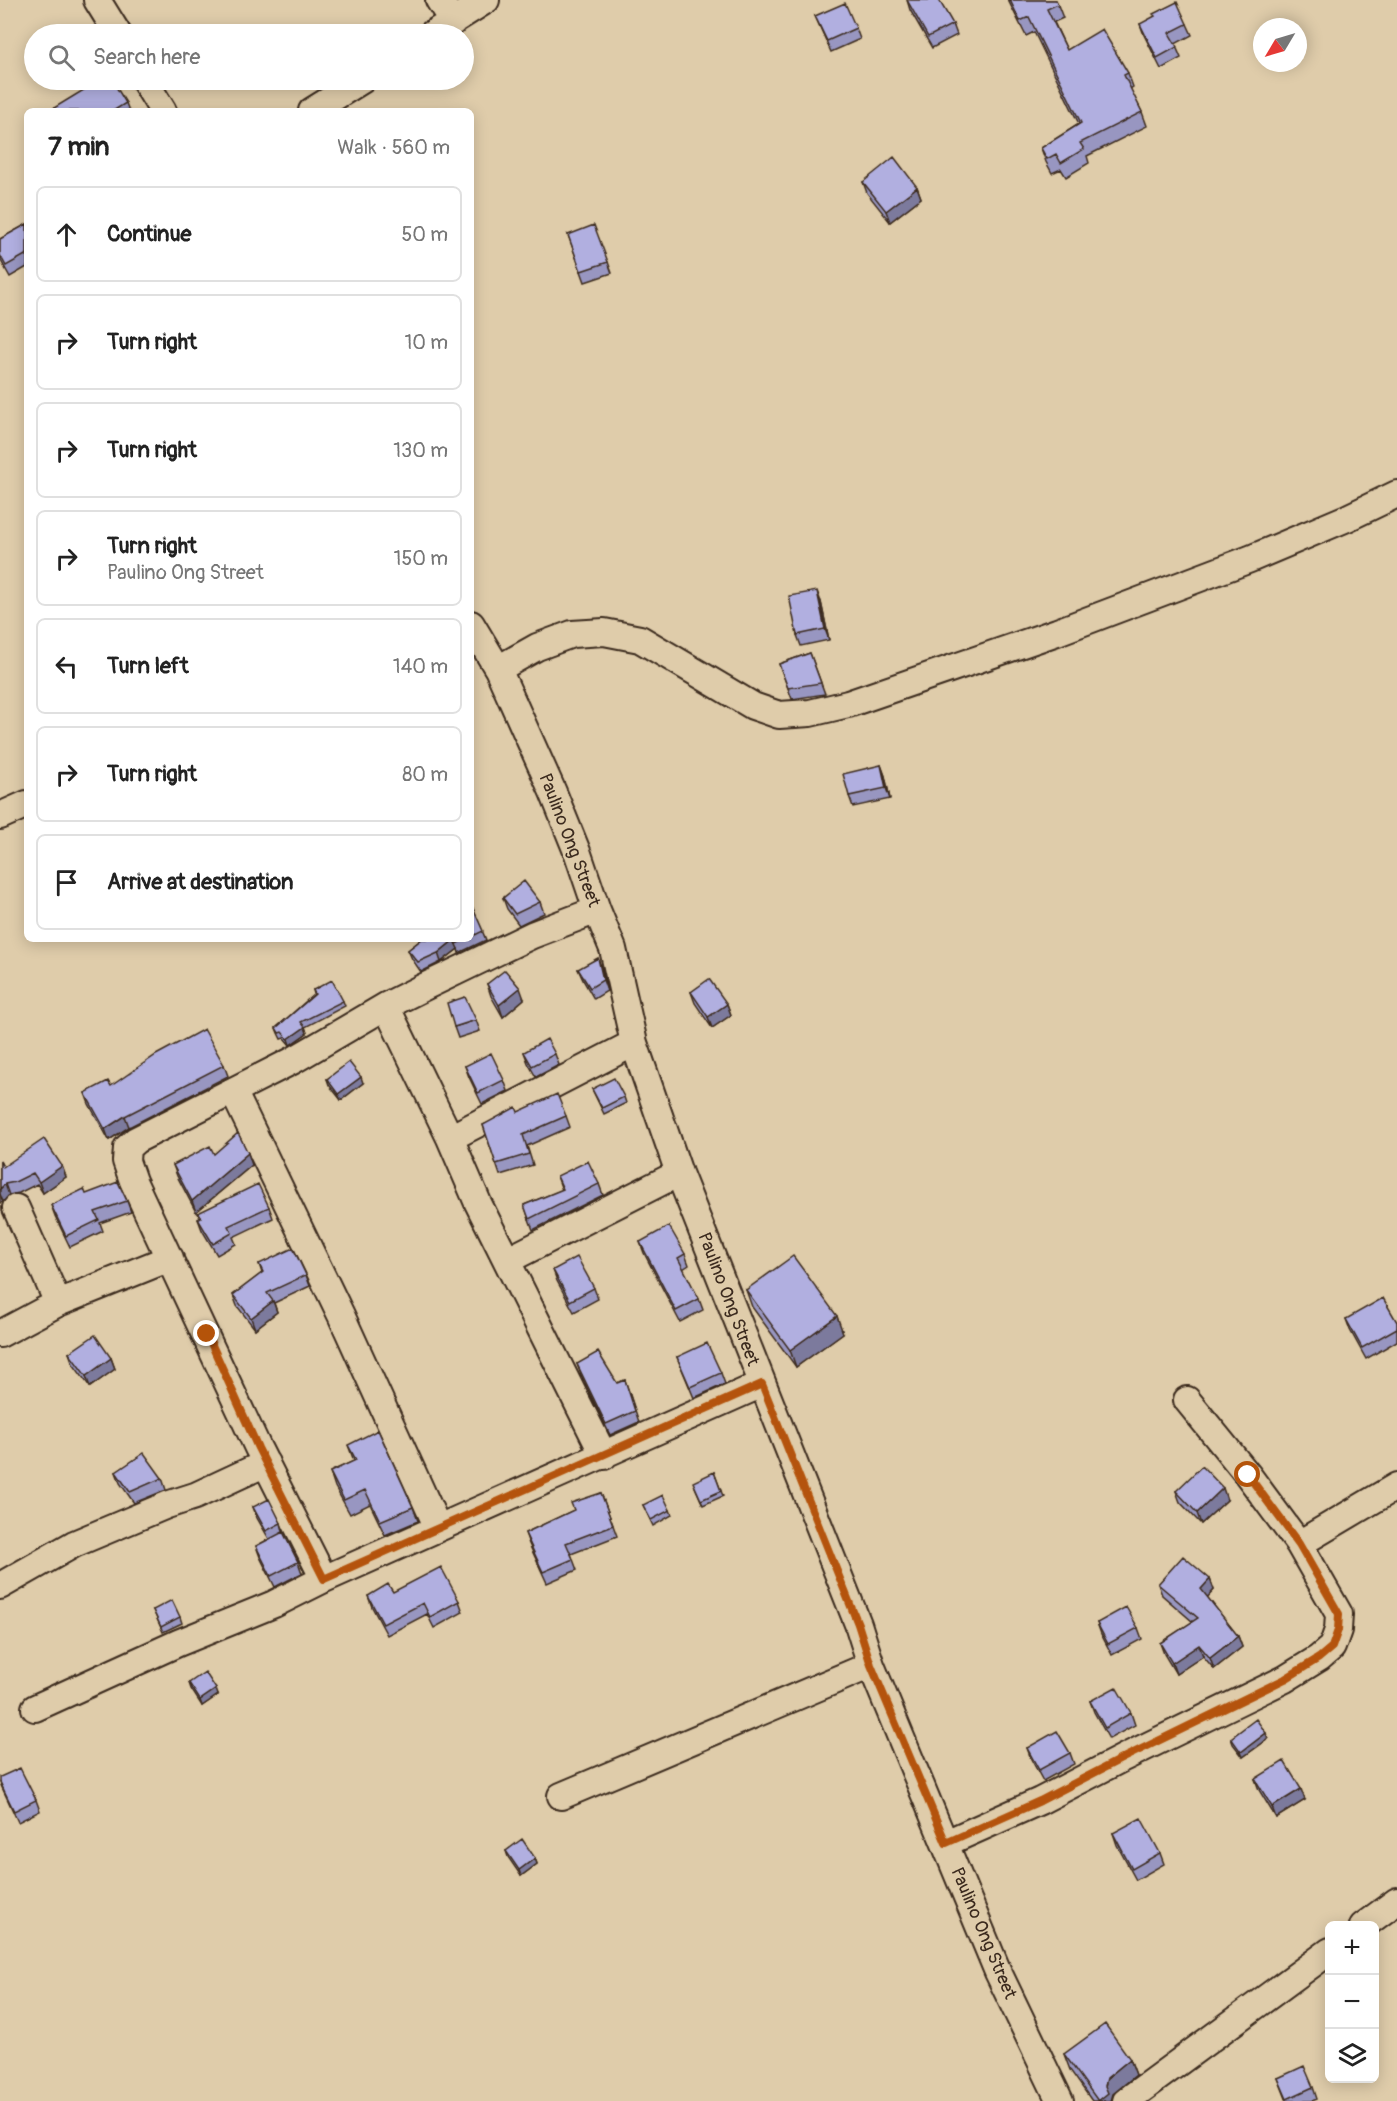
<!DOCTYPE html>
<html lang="en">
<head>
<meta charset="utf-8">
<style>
  :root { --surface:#fff; --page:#f6f6f6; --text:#222; --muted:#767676; --line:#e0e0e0 }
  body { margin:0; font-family:Pangolin,sans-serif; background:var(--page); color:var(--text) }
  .controls { position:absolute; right:18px; bottom:18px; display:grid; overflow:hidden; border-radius:9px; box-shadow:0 3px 15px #0003 }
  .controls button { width:54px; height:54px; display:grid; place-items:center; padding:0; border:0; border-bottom:2px solid var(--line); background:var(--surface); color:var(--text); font:30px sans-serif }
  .compass { position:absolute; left:1253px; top:18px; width:54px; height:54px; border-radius:50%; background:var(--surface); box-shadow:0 3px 15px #0003; rotate:232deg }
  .stop { position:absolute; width:18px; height:18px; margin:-14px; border:4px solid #b45309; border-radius:50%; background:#fff }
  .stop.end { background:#b45309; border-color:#fff; box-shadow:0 2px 6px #0008 }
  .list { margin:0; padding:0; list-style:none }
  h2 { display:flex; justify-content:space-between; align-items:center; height:78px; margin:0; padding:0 24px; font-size:26px }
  h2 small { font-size:20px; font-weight:400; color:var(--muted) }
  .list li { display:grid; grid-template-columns:39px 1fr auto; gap:18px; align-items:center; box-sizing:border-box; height:96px; margin:0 12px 12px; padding:0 12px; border:2px solid var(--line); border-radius:9px }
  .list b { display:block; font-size:22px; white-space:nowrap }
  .list p { margin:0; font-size:20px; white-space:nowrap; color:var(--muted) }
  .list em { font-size:20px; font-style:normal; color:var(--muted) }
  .icon { flex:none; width:33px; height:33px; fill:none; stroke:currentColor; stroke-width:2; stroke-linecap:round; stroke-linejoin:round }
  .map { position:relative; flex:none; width:1397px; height:2101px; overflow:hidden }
  .search { position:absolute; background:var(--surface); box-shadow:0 3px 15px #0003; left:24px; top:24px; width:450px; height:66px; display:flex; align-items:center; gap:15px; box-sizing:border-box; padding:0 21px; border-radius:33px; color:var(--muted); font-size:22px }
  .panel { position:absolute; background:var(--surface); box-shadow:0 3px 15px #0003; left:24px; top:108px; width:450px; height:834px; border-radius:9px }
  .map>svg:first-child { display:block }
</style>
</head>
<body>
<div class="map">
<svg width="1397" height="2101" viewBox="0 0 1397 2101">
  <rect width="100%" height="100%" fill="#dfccaa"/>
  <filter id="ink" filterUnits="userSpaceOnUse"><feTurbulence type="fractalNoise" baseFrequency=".0167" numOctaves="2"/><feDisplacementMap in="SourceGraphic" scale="12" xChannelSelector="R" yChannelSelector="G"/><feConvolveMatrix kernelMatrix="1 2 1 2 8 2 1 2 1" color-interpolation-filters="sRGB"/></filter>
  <g filter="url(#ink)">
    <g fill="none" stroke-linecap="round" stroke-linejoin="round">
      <defs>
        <path id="minor" d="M97,0L118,34
          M439,0L453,22
          M432,34L486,0
          M144,80L163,111
          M312,111L362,80
          M471,624L498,669L553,792L578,854L597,910L613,949L634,1043L679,1173L858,1624L871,1665L998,1972L1060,2101
          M498,669L537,647L572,634L604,632L640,639L753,706L779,715L810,713L848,704L1057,632L1250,559L1347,518L1397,494
          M0,816L27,804
          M386,1006L450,1138L478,1203L604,1456
          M233,1091L341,1315L438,1528
          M450,1138L634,1043
          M16,1208L58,1303
          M508,1260L679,1173
          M0,1334L58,1303L170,1258
          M1299,1544L1397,1486
          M324,1579L258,1448L133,1181L126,1161L127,1148L136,1140L292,1061L386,1006L426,986L532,935L597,910
          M0,1586L74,1544L167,1505L195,1496L266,1463
          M35,1708L178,1643L274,1604L324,1579L762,1384
          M561,1796L871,1665
          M946,1843L1040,1801L1123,1758L1285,1679L1319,1658L1332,1647L1338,1630L1339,1614L1299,1544L1248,1475L1187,1400
          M1363,1926L1397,1901
          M1126,2101L1330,1951"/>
      </defs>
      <use href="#minor" stroke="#3b2a1e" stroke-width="30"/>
      <use href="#minor" stroke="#dfccaa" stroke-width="26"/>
    </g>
    <path fill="#9896c1" stroke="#3b2a1e" stroke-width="1.5" d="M907,0L953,24L957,35L932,48L910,10Z
      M1008,0H1056L1063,18L1054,22L1067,50L1128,73L1133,87L1130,89L1142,112L1147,126L1087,156L1089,163L1066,177L1061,169L1052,173L1046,162L1041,148L1079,124L1034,32L1026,36Z
      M815,16L856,28L860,39L831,52Z
      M1140,24H1187L1192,35L1175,44L1181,58L1161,69L1144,35Z
      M126,103L129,111H55L54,108Z
      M863,182L917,187L921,198L890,222L867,193Z
      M27,224V267L10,277L0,259V239Z
      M568,235L608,262L612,273L585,282Z
      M821,602L829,640L801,646L797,635Z
      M810,653L825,694L792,699L779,664Z
      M881,765L885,776L890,799L853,807L849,796Z
      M503,898L540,902L544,913L519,925L507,909Z
      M471,904L486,940L459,953L458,949L441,962L421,972L412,959L408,950L422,939H471Z
      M578,969H602L607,991L594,999L583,980Z
      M487,984L524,999L503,1017L491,996Z
      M313,990L343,1001L345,1006L305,1027L307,1033L290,1045L284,1038L281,1039L278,1033L276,1028L314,994Z
      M691,992L727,1004L731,1015L712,1028L695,1003Z
      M476,1020L480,1031L458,1038L454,1027Z
      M524,1052L555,1054L559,1065L536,1077L528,1063Z
      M224,1065L228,1076L129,1127L109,1140L89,1104L85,1093L111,1086Z
      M465,1066L504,1080L508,1091L482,1104L469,1077Z
      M327,1079L363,1083L341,1100L329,1085Z
      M592,1089L624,1097L626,1103L604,1114Z
      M518,1112L566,1116L570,1127L527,1146L533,1165L500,1175L483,1125Z
      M214,1154L252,1165L196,1212L177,1176L173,1165Z
      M0,1161L3,1167L62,1166L66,1177L43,1193L37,1184L19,1193L9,1195L3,1202L0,1203Z
      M557,1176L599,1184L603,1195L533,1230L524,1205L562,1190Z
      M86,1194L127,1201L131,1212L100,1223L103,1231L70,1247L55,1216L51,1205Z
      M269,1207L273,1218L233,1237L236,1244L217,1255L202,1230L198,1219L200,1218L198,1213Z
      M640,1242L685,1254L689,1265L683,1269L699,1299L703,1310L680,1322L644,1253Z
      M259,1264L306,1275L310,1286L274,1303L277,1312L255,1329L237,1306L233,1295L262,1273Z
      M553,1270L594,1288L598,1299L574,1312L557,1281Z
      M746,1290L843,1333L796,1367L752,1307Z
      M1346,1319L1397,1322V1341L1366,1359L1350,1330Z
      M69,1353L111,1358L115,1369L90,1387L73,1364Z
      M677,1357L721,1373L725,1384L694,1398Z
      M577,1364L617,1383L625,1380L639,1422L610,1435L581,1375Z
      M348,1445L413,1507L418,1521L385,1535L370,1504L350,1514L335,1487L330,1472L354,1461Z
      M116,1472L162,1478L166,1490L134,1503L120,1483Z
      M714,1472L723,1496L703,1505L695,1487Z
      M1176,1491L1227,1500L1201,1524L1180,1502Z
      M601,1493L617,1536L571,1554L577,1570L547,1583L529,1544L525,1533L574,1510Z
      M643,1505L670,1510L672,1515L653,1526Z
      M253,1507L281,1523L284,1535L298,1562L302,1573L275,1587L260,1557L256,1546L269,1539L257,1518Z
      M1210,1579L1214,1590L1207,1597L1238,1636L1242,1647L1214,1669L1203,1656L1176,1674L1164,1654L1160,1643L1193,1622L1162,1595L1158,1584Z
      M393,1592L459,1601L463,1612L434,1628L427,1614L387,1635L372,1607L368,1596Z
      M153,1610L180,1617L182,1623L163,1632Z
      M1097,1623L1138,1628L1142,1639L1112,1655L1101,1634Z
      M189,1683L218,1695L202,1706L191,1689Z
      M1090,1701L1131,1713L1135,1725L1109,1739L1094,1712Z
      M1231,1738L1268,1739L1243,1757L1233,1744Z
      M1027,1748L1070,1753L1074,1764L1043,1781L1031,1759Z
      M1255,1779L1305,1800L1276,1818L1259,1790Z
      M0,1783L36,1800L40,1811L18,1822Z
      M1113,1833L1160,1853L1164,1864L1136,1880L1117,1845Z
      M506,1851L535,1858L537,1864L521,1876L508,1857Z
      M1064,2054L1130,2059L1136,2075L1113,2094L1111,2101H1092L1070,2070Z
      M1278,2078L1313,2087L1317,2099L1312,2101H1287Z"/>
    <path fill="#7c7a9d" stroke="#3b2a1e" stroke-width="1.5" d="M917,187L921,198L890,222L886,211Z
      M817,591L821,602L829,640L825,629Z
      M881,765L885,776L890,799L886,788Z
      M454,940L458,949L441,962L438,953Z
      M598,958L602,969L607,991L603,980Z
      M520,988L524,999L503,1017L499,1005Z
      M727,1004L731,1015L712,1028L708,1017Z
      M305,1027L307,1033L290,1045L288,1039Z
      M361,1077L363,1083L341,1100L338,1094Z
      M125,1116L129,1127L109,1140L105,1129Z
      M248,1153L252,1165L196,1212L192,1201Z
      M62,1166L66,1177L43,1193L39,1182Z
      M5,1184L9,1195L3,1202L0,1194V1189Z
      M273,1301L277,1312L255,1329L251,1318Z
      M837,1316L843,1333L796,1367L790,1350Z
      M111,1358L115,1369L90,1387L86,1376Z
      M1223,1488L1227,1500L1201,1524L1197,1513Z
      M1210,1579L1214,1590L1205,1600L1201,1589Z
      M1238,1636L1242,1647L1214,1669L1210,1658Z
      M1199,1645L1203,1656L1176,1674L1172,1663Z
      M216,1689L218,1695L202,1706L200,1700Z
      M1266,1733L1268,1739L1243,1757L1241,1752Z
      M1301,1789L1305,1800L1276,1818L1272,1807Z
      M535,1858L537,1864L521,1876L519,1870Z
      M1130,2059L1136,2075L1113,2094L1111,2101H1098L1105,2086L1107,2078Z"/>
    <path fill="#b1afe0" stroke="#3b2a1e" stroke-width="1.5" d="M907,0H939L953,24L928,37Z
      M1010,0H1056L1058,4L1047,9L1067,50L1102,29L1128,73L1124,75L1142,112L1080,143L1084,149L1061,163L1056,154L1047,159L1041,148L1081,123L1029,17L1020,21Z
      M1177,2L1187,24L1169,33L1177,47L1157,58L1140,24L1155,16L1153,14Z
      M845,3L856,28L827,41L815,16Z
      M100,80H112L126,103L113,111H56L54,108Z
      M894,157L917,187L886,211L863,182Z
      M27,224V254L6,266L0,255V239Z
      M594,225L608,262L581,271L568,235Z
      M817,591L825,629L797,635L789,596Z
      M810,653L821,683L788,688L779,664Z
      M881,765L886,788L849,796L843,774Z
      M524,881L540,902L515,914L503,898Z
      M471,904L483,931L471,937Z
      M422,939H466L456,944L454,940L438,953L418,962L408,950Z
      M598,958L603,980L590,988L578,969Z
      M505,970L520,988L499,1005L487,984Z
      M709,979L727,1004L708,1017L691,992Z
      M332,980L343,1001L301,1022L305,1027L288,1039L282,1032L279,1033L276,1028L315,994L313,990Z
      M465,997L476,1020L454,1027L447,1003Z
      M204,1029L224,1065L125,1116L105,1129L85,1093L108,1081L111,1086L156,1055Z
      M547,1039L555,1054L532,1066L524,1052Z
      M491,1053L504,1080L478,1093L465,1066Z
      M349,1062L361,1077L338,1094L327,1079Z
      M614,1078L624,1097L602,1108L592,1089Z
      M557,1094L566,1116L523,1135L529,1154L496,1164L483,1125L516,1107L518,1112Z
      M238,1133L248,1153L192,1201L173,1165L210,1146L214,1154Z
      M44,1139L62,1166L39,1182L33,1173L15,1182L5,1184L0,1189V1161L3,1167Z
      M588,1161L599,1184L529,1219L524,1205L563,1189L557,1176Z
      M118,1182L127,1201L95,1212L99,1220L66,1236L51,1205L84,1189L86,1194Z
      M258,1184L269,1207L228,1226L232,1233L213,1244L198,1219L201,1217L198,1213Z
      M669,1226L685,1254L678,1258L699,1299L676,1311L640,1242Z
      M293,1248L306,1275L267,1293L273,1301L251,1318L233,1295L263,1272L259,1264Z
      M793,1256L837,1316L790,1350L746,1290Z
      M577,1257L594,1288L570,1301L553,1270Z
      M1383,1298L1397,1322V1328L1362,1348L1346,1319Z
      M95,1335L111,1358L86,1376L69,1353Z
      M707,1343L721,1373L690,1387L677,1357Z
      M598,1352L617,1383L625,1380L635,1411L606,1424L577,1364Z
      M378,1430L413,1507L380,1521L365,1490L344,1500L330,1472L356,1460L348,1445Z
      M144,1453L162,1478L130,1492L116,1472Z
      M1202,1466L1223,1488L1197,1513L1176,1491Z
      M714,1472L721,1491L701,1500L693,1482Z
      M601,1493L613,1525L566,1543L573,1559L543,1572L525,1533L574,1510L571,1503Z
      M663,1495L670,1510L651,1520L643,1505Z
      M269,1499L281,1523L266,1531L253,1507Z
      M283,1532L298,1562L271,1576L256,1546Z
      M1183,1556L1210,1579L1201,1589L1238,1636L1210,1658L1199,1645L1172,1663L1160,1643L1198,1618L1158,1584Z
      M441,1567L459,1601L430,1617L423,1603L383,1624L368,1596L388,1584L393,1592Z
      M172,1600L180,1617L161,1627L153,1610Z
      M1126,1607L1138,1628L1108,1644L1097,1623Z
      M205,1672L216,1689L200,1700L189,1683Z
      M1116,1687L1131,1713L1105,1728L1090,1701Z
      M1256,1719L1266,1733L1241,1752L1231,1738Z
      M1057,1731L1070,1753L1039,1770L1027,1748Z
      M1284,1761L1301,1789L1272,1807L1255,1779Z
      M20,1768L36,1800L14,1811L0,1782V1777Z
      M1141,1818L1160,1853L1132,1869L1113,1833Z
      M522,1839L535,1858L519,1870L506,1851Z
      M1105,2024L1130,2059L1107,2078L1105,2086L1108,2093L1098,2101L1064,2054Z
      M1304,2066L1313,2087L1287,2099L1278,2078Z"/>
  </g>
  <g fill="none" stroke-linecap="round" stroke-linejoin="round" filter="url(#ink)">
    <path stroke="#b45309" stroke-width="8" d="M207,1334L258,1448L324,1579L762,1384L858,1624L871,1665L946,1843L1040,1801L1123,1758L1285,1679L1319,1658L1332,1647L1338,1630L1339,1614L1299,1544L1248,1475"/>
  </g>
  <g text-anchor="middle" stroke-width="4.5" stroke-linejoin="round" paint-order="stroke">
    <g font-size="18" fill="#3b2a1e" stroke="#dfccaa">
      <text transform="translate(570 840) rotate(69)" y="6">Paulino Ong Street</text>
      <text transform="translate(729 1299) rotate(69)" y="6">Paulino Ong Street</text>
      <text transform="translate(984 1933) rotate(67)" y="6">Paulino Ong Street</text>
    </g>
  </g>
</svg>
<div class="controls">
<button>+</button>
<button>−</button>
<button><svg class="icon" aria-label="layers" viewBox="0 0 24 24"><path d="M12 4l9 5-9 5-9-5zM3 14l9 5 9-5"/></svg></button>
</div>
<svg class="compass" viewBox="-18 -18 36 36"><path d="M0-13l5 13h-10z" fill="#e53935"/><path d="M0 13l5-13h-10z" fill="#767676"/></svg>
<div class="stop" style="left:1248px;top:1475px"></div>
<div class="stop end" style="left:207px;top:1334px"></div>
<div class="search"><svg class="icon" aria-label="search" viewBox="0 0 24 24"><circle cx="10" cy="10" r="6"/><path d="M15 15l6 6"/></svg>Search here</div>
<section class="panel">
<h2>7 min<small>Walk · 560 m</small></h2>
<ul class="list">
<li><svg class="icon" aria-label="ahead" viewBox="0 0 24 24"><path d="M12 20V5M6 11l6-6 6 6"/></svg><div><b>Continue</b></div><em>50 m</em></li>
<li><svg class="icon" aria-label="right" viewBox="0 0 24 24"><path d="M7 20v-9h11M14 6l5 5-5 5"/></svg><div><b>Turn right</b></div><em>10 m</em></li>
<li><svg class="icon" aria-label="right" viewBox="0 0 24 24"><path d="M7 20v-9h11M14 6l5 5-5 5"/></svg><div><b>Turn right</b></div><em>130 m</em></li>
<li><svg class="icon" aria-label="right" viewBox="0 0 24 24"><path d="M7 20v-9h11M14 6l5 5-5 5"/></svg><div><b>Turn right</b><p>Paulino Ong Street</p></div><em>150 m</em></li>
<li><svg class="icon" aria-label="left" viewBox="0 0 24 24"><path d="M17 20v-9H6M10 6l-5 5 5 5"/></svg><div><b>Turn left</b></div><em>140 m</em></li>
<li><svg class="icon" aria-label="right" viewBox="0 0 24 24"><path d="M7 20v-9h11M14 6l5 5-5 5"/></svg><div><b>Turn right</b></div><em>80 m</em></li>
<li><svg class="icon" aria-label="arrive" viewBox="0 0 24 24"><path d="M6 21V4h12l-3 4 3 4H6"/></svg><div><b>Arrive at destination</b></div></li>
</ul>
</section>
</div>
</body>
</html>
